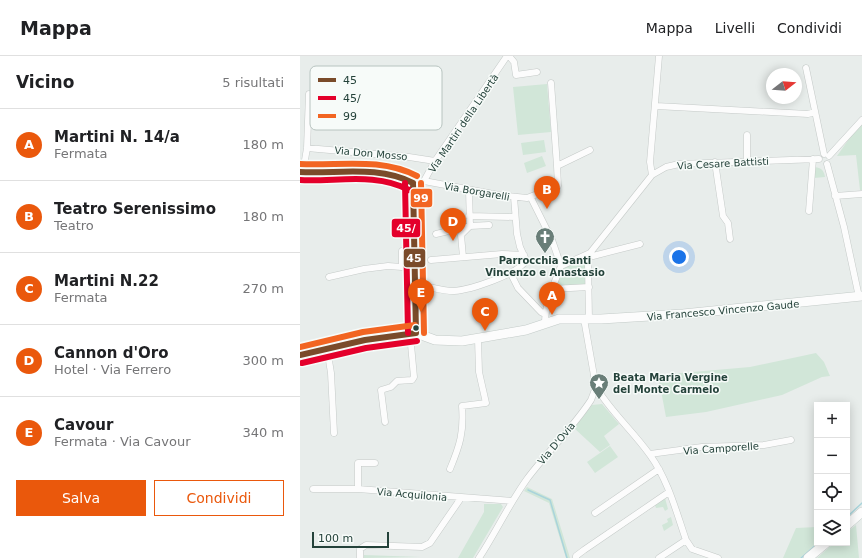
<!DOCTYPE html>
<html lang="it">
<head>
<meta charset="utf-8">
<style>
  :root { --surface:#fff; --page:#f6f6f6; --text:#202124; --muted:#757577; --line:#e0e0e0; --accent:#ea580c }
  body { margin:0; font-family:"DejaVu Sans",sans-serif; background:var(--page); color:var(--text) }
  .controls { position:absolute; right:12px; bottom:12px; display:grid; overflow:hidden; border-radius:0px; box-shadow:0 2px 10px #0003 }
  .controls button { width:36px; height:36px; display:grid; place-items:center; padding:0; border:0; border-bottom:1px solid var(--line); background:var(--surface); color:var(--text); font:20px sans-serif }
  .compass { position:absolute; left:466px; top:12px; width:36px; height:36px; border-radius:50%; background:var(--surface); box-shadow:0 2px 10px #0003; rotate:73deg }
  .scale { position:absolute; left:12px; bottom:10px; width:77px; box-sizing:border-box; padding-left:4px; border:2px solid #24423a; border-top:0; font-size:11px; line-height:14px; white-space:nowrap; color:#24423a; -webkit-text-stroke:3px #f7fbf9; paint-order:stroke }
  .you { position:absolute; left:379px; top:201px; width:14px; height:14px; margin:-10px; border:3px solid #fff; border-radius:50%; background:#1a73e8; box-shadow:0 0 0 6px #1a73e833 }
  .badge { display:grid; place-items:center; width:26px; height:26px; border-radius:50%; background:var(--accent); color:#fff; font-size:13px; font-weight:700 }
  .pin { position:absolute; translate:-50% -33px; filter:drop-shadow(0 1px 2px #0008) }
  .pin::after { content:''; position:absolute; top:21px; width:14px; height:12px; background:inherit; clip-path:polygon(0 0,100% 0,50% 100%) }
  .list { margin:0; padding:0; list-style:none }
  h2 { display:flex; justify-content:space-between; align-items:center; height:52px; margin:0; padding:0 16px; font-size:17px }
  h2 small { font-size:13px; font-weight:400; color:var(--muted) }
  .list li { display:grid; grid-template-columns:26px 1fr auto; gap:12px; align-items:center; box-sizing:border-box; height:72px; padding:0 16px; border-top:1px solid var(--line) }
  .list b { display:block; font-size:15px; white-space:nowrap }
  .list p { margin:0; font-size:13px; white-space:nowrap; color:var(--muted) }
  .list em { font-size:13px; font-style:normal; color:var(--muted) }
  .actions { display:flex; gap:8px; padding:12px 16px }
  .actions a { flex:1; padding:9px 0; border:1px solid var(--accent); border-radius:0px; text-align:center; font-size:14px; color:var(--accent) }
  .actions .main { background:var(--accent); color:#fff }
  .icon { flex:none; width:22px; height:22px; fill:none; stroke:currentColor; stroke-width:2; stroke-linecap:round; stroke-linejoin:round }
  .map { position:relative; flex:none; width:562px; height:502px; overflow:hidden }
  header { display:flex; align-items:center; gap:24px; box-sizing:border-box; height:56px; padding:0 20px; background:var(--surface); border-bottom:1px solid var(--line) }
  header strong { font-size:19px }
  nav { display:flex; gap:22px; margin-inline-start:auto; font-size:14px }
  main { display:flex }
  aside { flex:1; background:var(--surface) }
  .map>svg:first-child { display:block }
</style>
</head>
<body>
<header>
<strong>Mappa</strong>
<nav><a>Mappa</a><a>Livelli</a><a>Condividi</a></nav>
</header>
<main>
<aside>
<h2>Vicino<small>5 risultati</small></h2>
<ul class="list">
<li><span class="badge">A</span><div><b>Martini N. 14/a</b><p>Fermata</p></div><em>180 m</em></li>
<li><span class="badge">B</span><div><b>Teatro Serenissimo</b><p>Teatro</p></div><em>180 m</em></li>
<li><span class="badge">C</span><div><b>Martini N.22</b><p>Fermata</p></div><em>270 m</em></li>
<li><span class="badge">D</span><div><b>Cannon d'Oro</b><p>Hotel · Via Ferrero</p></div><em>300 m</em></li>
<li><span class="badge">E</span><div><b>Cavour</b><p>Fermata · Via Cavour</p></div><em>340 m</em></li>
</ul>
<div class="actions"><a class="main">Salva</a><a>Condividi</a></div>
</aside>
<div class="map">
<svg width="562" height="502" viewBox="0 0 562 502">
  <rect width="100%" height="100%" fill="#e8edeb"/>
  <path fill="#d1e6d8" d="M247,28L251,76L218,79L213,31Z
    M562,68V134H560L556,99L537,100L551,80Z
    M244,84L246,96L223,99L221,87Z
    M242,100L246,110L227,117L224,107Z
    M515,111C521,112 524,114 525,121L514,122Z
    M286,202L288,230L254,232L262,211Z
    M516,297L524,306L530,320L522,321L482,339L406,356L366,361L358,319L450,311Z
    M302,348L319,368L304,380L310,389L300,396L274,372L292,349Z
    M310,390L318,401L295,417L287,406Z
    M227,431L252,443L270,502H266L249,447L224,435Z
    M365,442L368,453L365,455L363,451L356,452L355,449Z
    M184,448H201L203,451L173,502H158L184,456Z
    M371,461L373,469L364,475L362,469L368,466L367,463Z
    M556,469L559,502H517L534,487H547V476Z
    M517,471V487L500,502H483L496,472Z
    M64,499L121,501L64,502Z"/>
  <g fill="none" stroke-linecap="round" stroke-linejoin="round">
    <path stroke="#a9d4db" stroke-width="1.5" d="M228,434L250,444L267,502
      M547,461L562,447
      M501,502L518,487"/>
    <defs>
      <path id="street" d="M209,0L214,6L216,19L237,16
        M506,12L524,98
        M251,27L257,110
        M356,50L508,58L515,56
        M7,92L109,101L135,105
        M529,100L562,64
        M447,105V79
        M415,106L423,160L428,167L430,183
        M527,108L544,171L559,241
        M3,116L7,92L9,38
        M352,119L350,106L359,0
        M124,125L199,139L227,142L258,130L257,110L290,94
        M113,127L124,125L135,105L207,0
        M535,140L562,138
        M231,142L252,184L261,210
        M509,155L513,103
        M169,160L215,161
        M136,178L170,170L189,169
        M110,195V211H102V195L114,194
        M290,197L293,200L340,188
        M286,199L288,209L289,263
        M163,201L161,179L170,170L169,134
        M131,204L202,198L224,199
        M211,218L218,232L241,256L245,258
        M29,221L64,213L88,210L102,211
        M114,228C128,230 140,235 154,235C169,234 220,218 226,204L220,191L217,178L214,141
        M252,233L289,231
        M245,268C245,247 254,228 261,210L290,197L352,119L366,111L379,108L519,103
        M27,292L31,317L34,377
        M296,331C311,356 333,375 350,399C368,424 376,455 386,484L392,493L418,502
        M85,366L81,334L91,331L97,325L112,324L114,321L110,278
        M350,398L402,391L464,389L491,384
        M150,413C160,389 164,376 162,350L186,347L179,316L178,283
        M13,433H58L212,445
        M58,433V407H75
        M295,457L359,413
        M60,502V493L66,489L122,491L130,487L161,442
        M179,502C196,476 209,448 227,423C247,396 273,372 291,344L296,331L284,263
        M276,502V500L284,494L369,436
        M359,502L386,484"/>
      <path id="secondary" d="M0,116C34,120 85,107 113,127L116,277
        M116,277L135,284L162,285L226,274L259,263H301L383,258L562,240
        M0,299L65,284L116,277
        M547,469L562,456
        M508,502L526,487"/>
    </defs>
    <use href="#street" stroke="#c5cac8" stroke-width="7"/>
    <use href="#secondary" stroke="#c3cbc8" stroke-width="10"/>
    <use href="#street" stroke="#fcfcfc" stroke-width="6"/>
    <use href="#secondary" stroke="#fcfcfc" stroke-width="9"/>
    <defs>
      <path id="bus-1" d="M0,116C38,118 78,109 113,127
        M113,127L116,277
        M0,299L65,284L116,277"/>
      <path id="bus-2" d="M0,124C36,126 76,116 109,134
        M105,127L108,277
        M2,307L66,292L117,285"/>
      <path id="bus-3" d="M0,108C40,110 80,101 117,120
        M121,127L124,277
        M0,291L63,276L115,269"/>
    </defs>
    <use href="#bus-1" stroke="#f7fbf9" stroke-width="9"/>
    <use href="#bus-2" stroke="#f7fbf9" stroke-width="9"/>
    <use href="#bus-3" stroke="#f7fbf9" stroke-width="9"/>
    <use href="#bus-1" stroke="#7a4b2a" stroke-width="6"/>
    <use href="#bus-2" stroke="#e4002b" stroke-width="6"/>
    <use href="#bus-3" stroke="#f26522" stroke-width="6"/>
  </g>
  <defs>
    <symbol id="church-pin" viewBox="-11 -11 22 30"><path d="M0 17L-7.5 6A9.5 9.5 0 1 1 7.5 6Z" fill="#697e78" stroke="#f7fbf9"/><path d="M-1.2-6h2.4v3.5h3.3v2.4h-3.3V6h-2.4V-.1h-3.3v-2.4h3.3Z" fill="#fff"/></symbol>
    <symbol id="sight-pin" viewBox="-11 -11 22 30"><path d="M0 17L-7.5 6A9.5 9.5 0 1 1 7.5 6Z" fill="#697e78" stroke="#f7fbf9"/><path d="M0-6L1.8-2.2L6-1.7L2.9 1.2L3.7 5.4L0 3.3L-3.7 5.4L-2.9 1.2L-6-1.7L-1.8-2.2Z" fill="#fff"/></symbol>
  </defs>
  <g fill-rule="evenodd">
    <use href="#church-pin" x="234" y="170" width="22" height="30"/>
    <use href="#sight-pin" x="288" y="316" width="22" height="30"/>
  </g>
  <circle fill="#24423a" stroke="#f7fbf9" stroke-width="1.5" cx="116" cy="272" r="3.5"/>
  <g text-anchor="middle" stroke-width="3" stroke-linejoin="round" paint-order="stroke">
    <g font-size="10" fill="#24423a" stroke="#f7fbf9">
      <text transform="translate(163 67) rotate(-56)" y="4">Via Martiri della Libertà</text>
      <text transform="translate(71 97) rotate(5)" y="4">Via Don Mosso</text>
      <text transform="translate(423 107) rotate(-3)" y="4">Via Cesare Battisti</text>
      <text transform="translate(177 135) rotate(10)" y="4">Via Borgarelli</text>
      <text transform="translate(423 254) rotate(-5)" y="4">Via Francesco Vincenzo Gaude</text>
      <text transform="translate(256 387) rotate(-50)" y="4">Via D'Ovia</text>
      <text transform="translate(421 392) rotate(-4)" y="4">Via Camporelle</text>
      <text transform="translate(112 438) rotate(5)" y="4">Via Acquilonia</text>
    </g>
    <g font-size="10" font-weight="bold" fill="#24423a" stroke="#f7fbf9">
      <text x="245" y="208">Parrocchia Santi<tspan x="245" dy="12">Vincenzo e Anastasio</tspan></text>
      <text x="313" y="325" text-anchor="start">Beata Maria Vergine<tspan x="313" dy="12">del Monte Carmelo</tspan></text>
    </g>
  </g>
  <rect x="10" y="10" width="132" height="64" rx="6" fill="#f7fbf9" stroke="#b8c4c0" stroke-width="1"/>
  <rect x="18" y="22" width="18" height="4" fill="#7a4b2a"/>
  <rect x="18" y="40" width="18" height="4" fill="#e4002b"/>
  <rect x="18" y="58" width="18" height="4" fill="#f26522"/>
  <g font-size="11" fill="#24423a">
    <text x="43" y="28">45</text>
    <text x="43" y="46">45/</text>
    <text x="43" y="64">99</text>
  </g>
  <g stroke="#f7fbf9" stroke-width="1.5">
    <rect x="110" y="132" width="23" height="20" rx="4" fill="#f26522"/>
    <rect x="91" y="162" width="30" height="20" rx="4" fill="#e4002b"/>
    <rect x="103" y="192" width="23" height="20" rx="4" fill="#7a4b2a"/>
  </g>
  <g font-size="11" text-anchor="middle" font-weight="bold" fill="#fff">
    <text x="121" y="146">99</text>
    <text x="106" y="176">45/</text>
    <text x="114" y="206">45</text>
  </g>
</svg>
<div class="controls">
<button>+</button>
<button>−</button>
<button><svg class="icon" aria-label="locate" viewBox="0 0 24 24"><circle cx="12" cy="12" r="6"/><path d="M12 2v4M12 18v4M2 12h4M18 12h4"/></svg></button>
<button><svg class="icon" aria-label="layers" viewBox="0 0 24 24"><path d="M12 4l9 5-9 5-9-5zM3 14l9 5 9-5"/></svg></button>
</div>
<svg class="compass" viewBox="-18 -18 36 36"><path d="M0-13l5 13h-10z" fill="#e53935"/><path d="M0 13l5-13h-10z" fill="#757577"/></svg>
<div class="scale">100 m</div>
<div class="you"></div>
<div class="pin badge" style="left:252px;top:259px">A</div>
<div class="pin badge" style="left:247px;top:153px">B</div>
<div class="pin badge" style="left:185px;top:275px">C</div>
<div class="pin badge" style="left:153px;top:185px">D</div>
<div class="pin badge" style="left:121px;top:256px">E</div>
</div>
</main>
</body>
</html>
